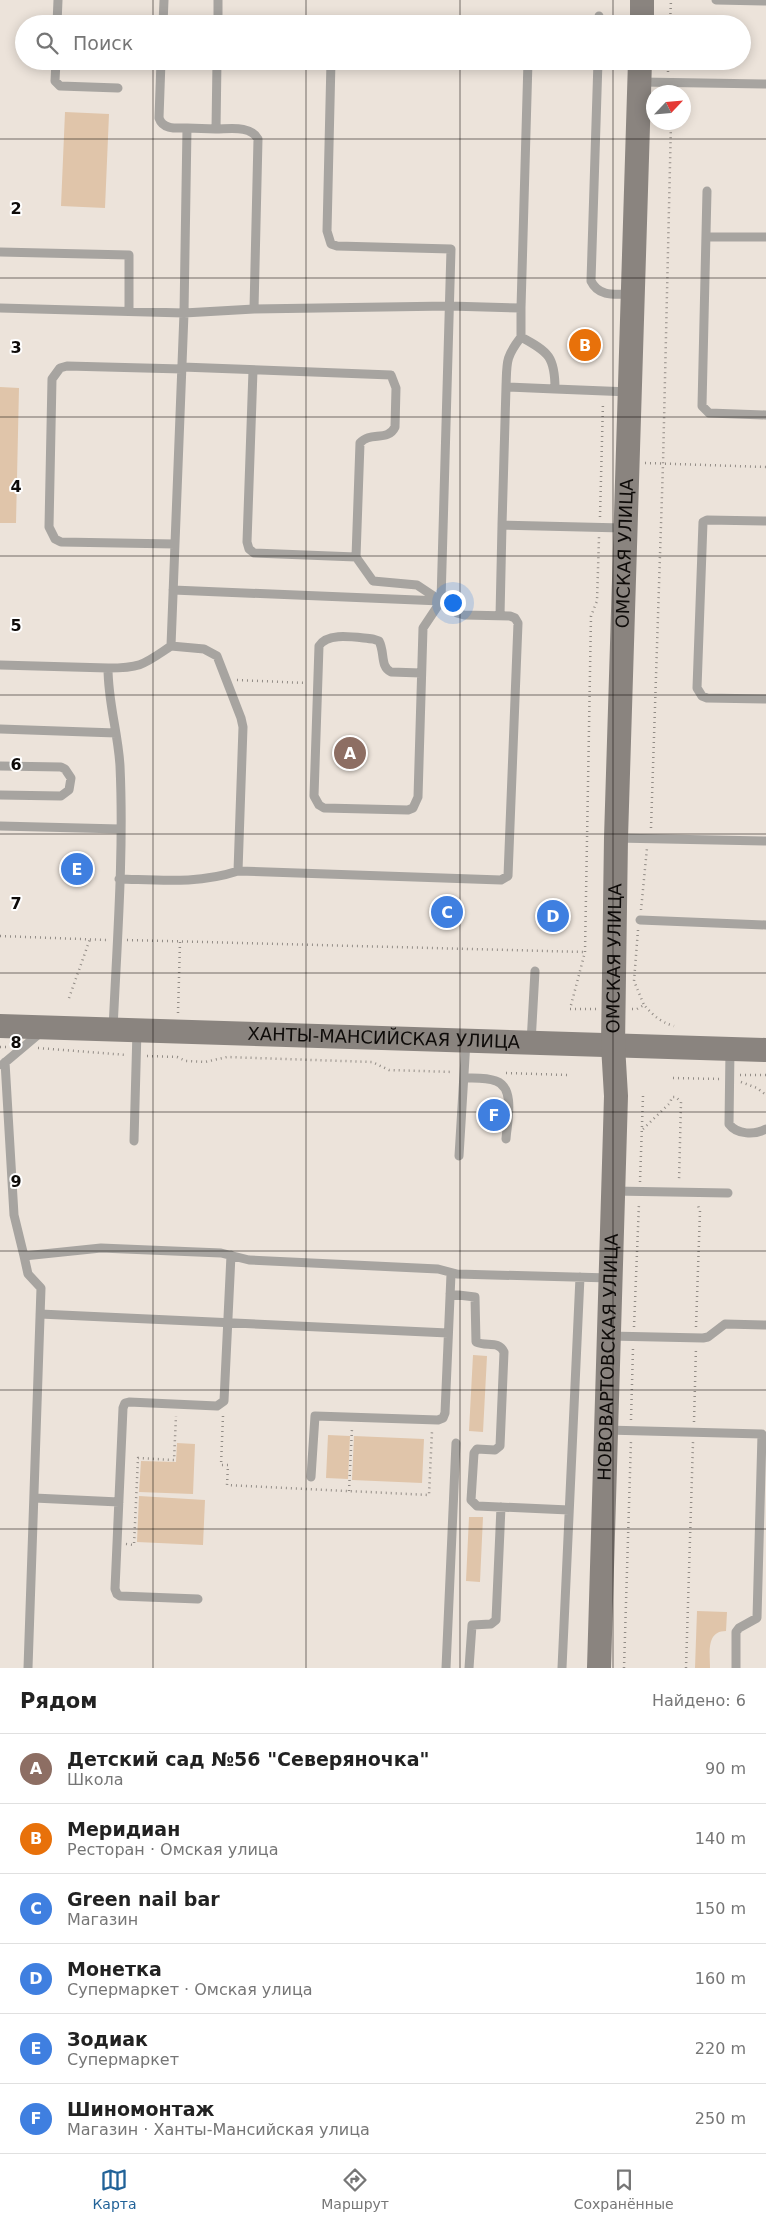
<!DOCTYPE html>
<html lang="ru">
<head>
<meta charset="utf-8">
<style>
  :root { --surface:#fff; --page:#f6f6f6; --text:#222; --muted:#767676; --line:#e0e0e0; --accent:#216298 }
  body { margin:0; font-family:"DejaVu Sans",sans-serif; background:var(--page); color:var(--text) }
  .compass { position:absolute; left:646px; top:85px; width:45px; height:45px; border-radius:50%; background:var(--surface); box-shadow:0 2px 12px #0003; rotate:64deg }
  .you { position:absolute; left:452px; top:602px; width:18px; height:18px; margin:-12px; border:4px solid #fff; border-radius:50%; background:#1a73e8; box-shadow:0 0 0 8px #1a73e833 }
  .badge { display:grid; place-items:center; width:32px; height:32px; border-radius:50%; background:var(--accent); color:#fff; font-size:16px; font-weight:700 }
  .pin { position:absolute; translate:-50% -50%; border:2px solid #fff; box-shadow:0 1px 5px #0006 }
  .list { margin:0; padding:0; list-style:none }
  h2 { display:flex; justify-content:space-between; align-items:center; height:65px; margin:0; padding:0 20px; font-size:21px }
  h2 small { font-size:16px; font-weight:400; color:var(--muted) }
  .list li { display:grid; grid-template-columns:32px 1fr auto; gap:15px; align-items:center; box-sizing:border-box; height:70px; padding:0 20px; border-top:1px solid var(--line) }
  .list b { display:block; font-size:19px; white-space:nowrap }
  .list p { margin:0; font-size:16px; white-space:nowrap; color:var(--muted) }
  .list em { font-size:16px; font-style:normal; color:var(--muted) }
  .icon { flex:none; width:28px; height:28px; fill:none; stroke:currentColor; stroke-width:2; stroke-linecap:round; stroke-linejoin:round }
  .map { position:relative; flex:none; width:766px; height:1668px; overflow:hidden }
  .search { position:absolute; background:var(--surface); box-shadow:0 2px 12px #0003; left:15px; right:15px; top:15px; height:55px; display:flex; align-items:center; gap:12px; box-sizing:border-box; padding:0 18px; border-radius:28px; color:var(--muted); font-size:19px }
  .sheet { height:485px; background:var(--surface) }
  nav { display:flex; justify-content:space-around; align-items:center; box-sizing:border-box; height:70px; border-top:1px solid var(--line); background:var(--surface); font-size:14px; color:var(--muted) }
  nav a { display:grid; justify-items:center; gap:2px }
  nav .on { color:var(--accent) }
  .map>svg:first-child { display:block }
</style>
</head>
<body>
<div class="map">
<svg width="766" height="1668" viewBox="0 0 766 1668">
  <rect width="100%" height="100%" fill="#ece3da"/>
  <path fill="#e0c5aa" d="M65,112L109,114L105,208L61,206Z
    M0,387L19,388L16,523H0Z
    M473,1355L487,1356L483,1432L469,1431Z
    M328,1435L350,1436L348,1479L326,1478Z
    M354,1436L424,1439L422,1483L352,1480Z
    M177,1443L195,1444L193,1494L139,1492L141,1461L176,1462Z
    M139,1496L205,1500L203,1545L137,1542Z
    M469,1517H483L480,1582L466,1581Z
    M697,1611L727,1612L726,1631C706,1631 710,1653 710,1668H695Z"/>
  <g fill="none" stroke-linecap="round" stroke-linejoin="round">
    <path stroke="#928c86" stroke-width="2.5" stroke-dasharray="1 4" stroke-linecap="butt" d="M670,24L671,0
      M668,72V61
      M645,463L766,467
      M600,517L603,402
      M237,680L306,683
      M651,828L663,464L671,122
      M641,910L647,848
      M638,930L634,981L644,1005
      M0,936L106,940
      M127,940L585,952
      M69,998L90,939
      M596,1009H570L585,952L591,616L597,601L599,537
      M632,1009H637L644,1005C653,1015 660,1022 674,1026
      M178,1013L180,942
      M0,1047H7
      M38,1048L127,1055
      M147,1056L177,1057L186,1061L205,1062L227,1057L372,1062L389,1070L453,1072
      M506,1073L567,1075
      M740,1075H766
      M673,1078L720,1079
      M741,1082L757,1088L766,1095
      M643,1129L670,1103L672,1097H676L681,1102L679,1182
      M640,1182L643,1096
      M634,1327L639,1203
      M696,1327L700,1211L697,1203
      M223,1416L221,1465H228L227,1485L429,1495L432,1431
      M631,1420L633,1348
      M694,1422L696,1347
      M349,1491L352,1428
      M126,1544L134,1545L138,1458L174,1460L176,1416
      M624,1668L631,1440
      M686,1668L693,1442"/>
    <path stroke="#a7a4a0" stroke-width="9" d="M716,0L766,1
      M57,24L58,0
      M163,24L164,0
      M218,24V0
      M599,24V16
      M56,61L55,81L60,86L118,88
      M161,61L159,118C163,130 177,128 187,128
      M598,61L591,281C599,298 617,294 633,294
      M641,82L766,84
      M216,129C229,129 251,125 258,139L254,309
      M707,191L702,406L709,413L766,415
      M706,237H766
      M0,252L129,255V311
      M0,308L184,313L254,309L449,306L521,308V337C549,352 555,357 555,389L630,392
      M521,308L528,61
      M182,367L391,375L396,388L395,427C388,442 370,431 360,443L356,557
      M253,370L247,542L249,549L254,553L356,557L373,581L417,585L441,601
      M506,387C507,362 505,358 521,337
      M766,521L707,520L703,522L697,688L702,696L707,698L766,699
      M502,525L506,387L555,389
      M175,544L61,542L55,539L49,527L52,379L60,368L67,366L182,369
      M173,590L441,601
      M500,616L502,525L623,528
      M171,646L204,649L217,656L241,718L243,727L238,871
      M0,665L108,668
      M421,673L391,672C380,667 385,652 379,641L373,639C358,638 328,631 319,646L314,796L319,805L324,808L408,810L413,808L418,797L423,628L441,601
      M0,729L116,733
      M0,766L61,767L65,769L71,778L69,790L61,796L0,795
      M0,826L120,829
      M616,838L766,841
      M119,879C160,880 199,884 238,871L501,880L508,876L518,623L515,618L510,616L464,615L457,613L441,601L451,249L337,246L331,244L327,231L331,61
      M640,920L766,925
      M113,1029C117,942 124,853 120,766C118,732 108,703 108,668C142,668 144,664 171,646L184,313L187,128L216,129L217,61
      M531,1043L535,971
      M730,1050L729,1124C737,1135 755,1135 766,1129
      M5,1062L14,1215L24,1256
      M2,1065L40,1033
      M464,1078C474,1078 486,1077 496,1081C516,1088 507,1123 506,1139
      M134,1141L137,1030
      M459,1156L466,1041
      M613,1191L728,1193
      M450,1294L475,1297L476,1342C486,1347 499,1340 504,1352L500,1446L495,1450L477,1449L474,1453L471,1500L477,1506L569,1510
      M40,1314L448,1333
      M609,1336L703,1338L708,1337L725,1324L766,1325
      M606,1430L762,1434L757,1618L739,1628L736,1632V1668
      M311,1477L315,1416L438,1420L443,1418L445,1413L451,1274
      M34,1498L119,1502
      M198,1599L120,1596L117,1594L115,1589L123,1408L125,1403L129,1402L217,1406L224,1401L231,1255
      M28,1668L41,1288L28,1274L24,1256L101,1248L221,1253L249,1260L438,1269L457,1274L610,1278
      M446,1668L456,1443
      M469,1668L472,1625L491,1624L496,1620L501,1507
      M562,1668L580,1277"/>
    <g stroke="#8a847f" stroke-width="24">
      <path d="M642,24V0"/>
      <path id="s1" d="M0,1026L766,1050"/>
      <path id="s2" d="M599,1668L616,1096L613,1045L616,838L640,61"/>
    </g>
  </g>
  <path fill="none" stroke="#0e0b09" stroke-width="1" stroke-opacity="0.55" d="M153,0V24M306,0V24M460,0V24M613,0V24M153,61V1668M306,61V1668M460,61V1668M613,61V1668M0,139H766M0,278H766M0,417H766M0,556H766M0,695H766M0,834H766M0,973H766M0,1112H766M0,1251H766M0,1390H766M0,1529H766"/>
  <g text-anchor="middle" stroke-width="4" stroke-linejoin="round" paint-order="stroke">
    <g font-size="18" fill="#0e0b09" stroke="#fff">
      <text dy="6" stroke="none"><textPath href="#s2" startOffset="1115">ОМСКАЯ УЛИЦА</textPath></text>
      <text dy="6" stroke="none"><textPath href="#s2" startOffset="710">ОМСКАЯ УЛИЦА</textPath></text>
      <text dy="6" stroke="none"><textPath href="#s1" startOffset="384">ХАНТЫ-МАНСИЙСКАЯ УЛИЦА</textPath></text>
      <text dy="6" stroke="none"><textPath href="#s2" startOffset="311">НОВОВАРТОВСКАЯ УЛИЦА</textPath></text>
    </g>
  </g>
  <g font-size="16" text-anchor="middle" font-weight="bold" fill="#0e0b09" stroke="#fff" stroke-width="4" stroke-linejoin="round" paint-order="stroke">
    <text x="16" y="214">2</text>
    <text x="16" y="353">3</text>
    <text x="16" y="492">4</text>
    <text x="16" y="631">5</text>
    <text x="16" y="770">6</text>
    <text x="16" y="909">7</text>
    <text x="16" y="1048">8</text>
    <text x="16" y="1187">9</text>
  </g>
</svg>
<svg class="compass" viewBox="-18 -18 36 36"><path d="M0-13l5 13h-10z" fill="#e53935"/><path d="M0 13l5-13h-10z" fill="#767676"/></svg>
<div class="you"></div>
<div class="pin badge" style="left:350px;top:753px;background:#8d6e63">A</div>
<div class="pin badge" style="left:585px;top:345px;background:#e8710a">B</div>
<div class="pin badge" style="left:447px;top:912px;background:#3f7fe0">C</div>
<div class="pin badge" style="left:553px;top:916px;background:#3f7fe0">D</div>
<div class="pin badge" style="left:77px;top:869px;background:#3f7fe0">E</div>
<div class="pin badge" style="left:494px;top:1115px;background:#3f7fe0">F</div>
<div class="search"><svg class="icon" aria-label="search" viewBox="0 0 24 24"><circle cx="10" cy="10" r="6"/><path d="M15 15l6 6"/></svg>Поиск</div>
</div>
<section class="sheet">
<h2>Рядом<small>Найдено: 6</small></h2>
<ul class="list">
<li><span class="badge" style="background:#8d6e63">A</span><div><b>Детский сад №56 &quot;Северяночка&quot;</b><p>Школа</p></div><em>90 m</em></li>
<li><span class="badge" style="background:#e8710a">B</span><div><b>Меридиан</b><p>Ресторан · Омская улица</p></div><em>140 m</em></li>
<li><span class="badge" style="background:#3f7fe0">C</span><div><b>Green nail bar</b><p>Магазин</p></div><em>150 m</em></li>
<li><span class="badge" style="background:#3f7fe0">D</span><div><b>Монетка</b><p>Супермаркет · Омская улица</p></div><em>160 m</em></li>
<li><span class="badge" style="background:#3f7fe0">E</span><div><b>Зодиак</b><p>Супермаркет</p></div><em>220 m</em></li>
<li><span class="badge" style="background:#3f7fe0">F</span><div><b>Шиномонтаж</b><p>Магазин · Ханты-Мансийская улица</p></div><em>250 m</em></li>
</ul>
</section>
<nav>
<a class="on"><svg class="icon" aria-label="map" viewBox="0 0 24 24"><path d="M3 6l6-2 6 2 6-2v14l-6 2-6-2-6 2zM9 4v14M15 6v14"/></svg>Карта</a>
<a><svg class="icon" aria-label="directions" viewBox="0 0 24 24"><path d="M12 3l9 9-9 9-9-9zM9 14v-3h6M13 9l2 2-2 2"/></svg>Маршрут</a>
<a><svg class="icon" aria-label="saved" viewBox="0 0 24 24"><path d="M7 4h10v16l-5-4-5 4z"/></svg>Сохранённые</a>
</nav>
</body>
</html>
